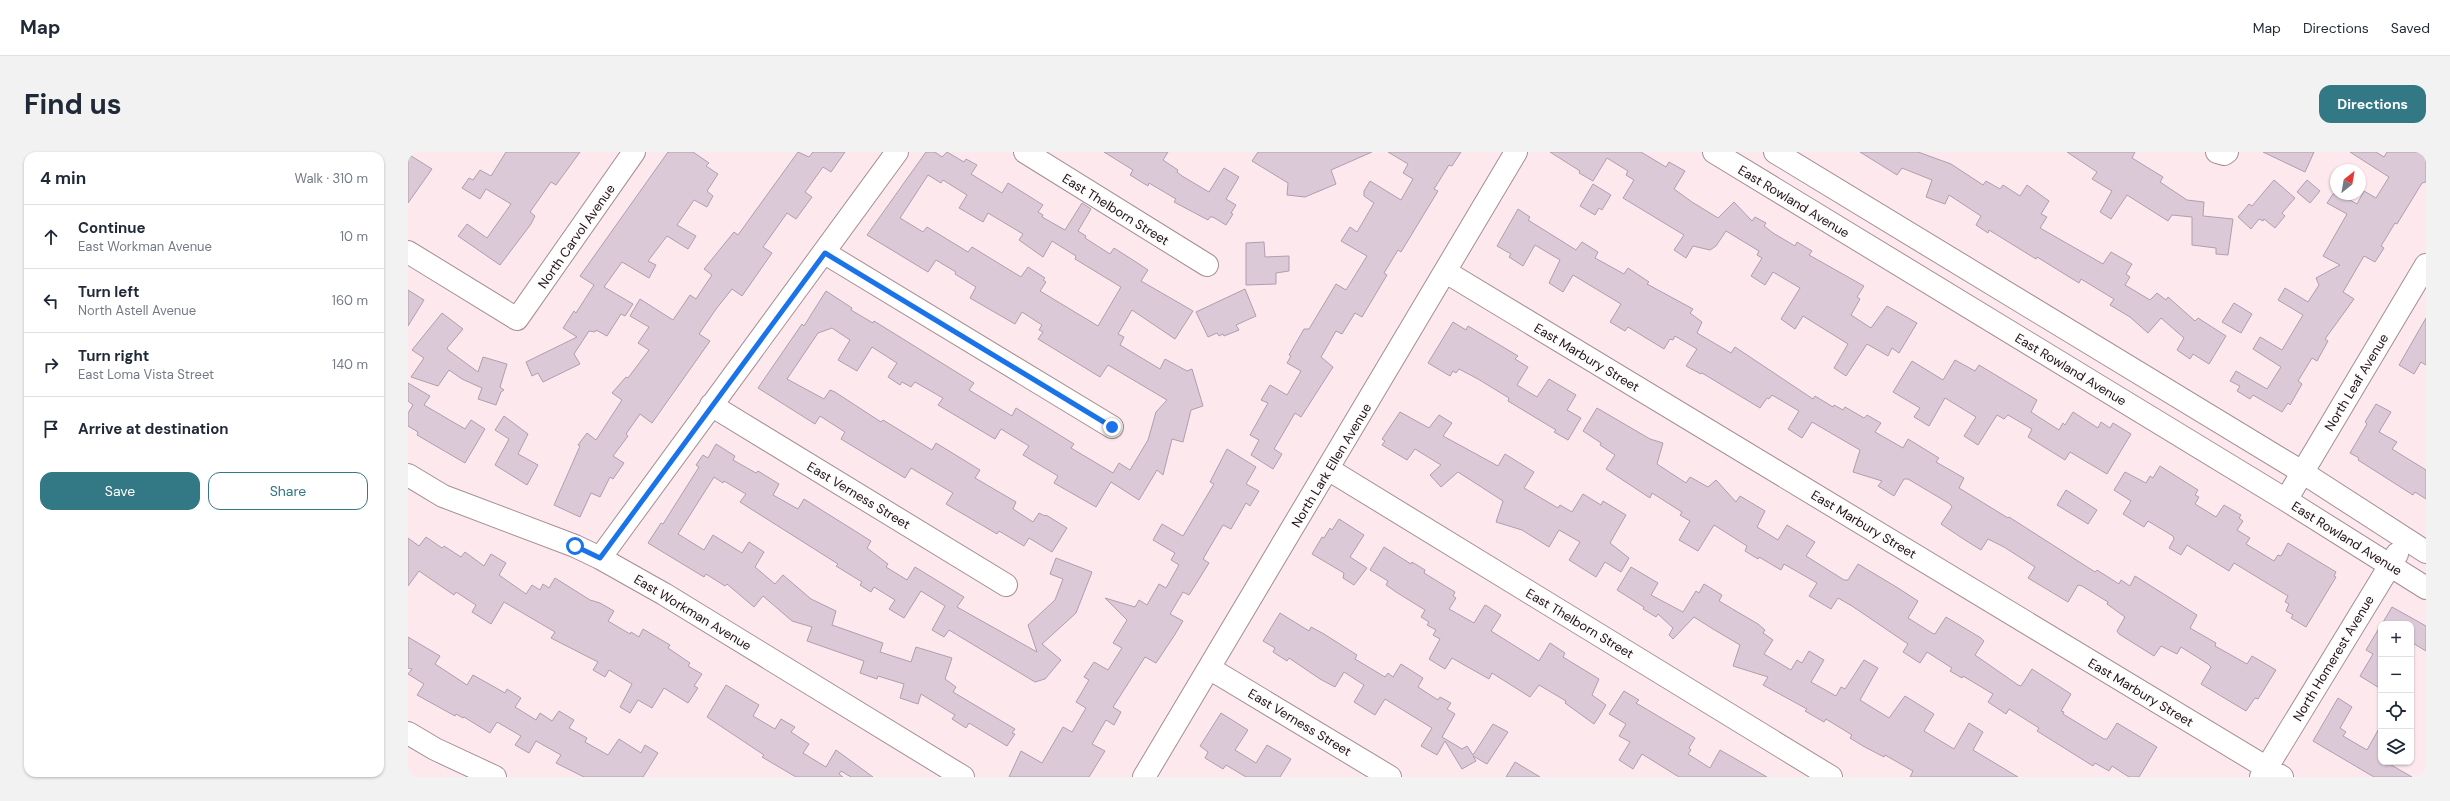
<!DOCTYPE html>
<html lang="en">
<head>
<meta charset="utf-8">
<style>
  :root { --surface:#fff; --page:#f2f2f3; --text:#1f2937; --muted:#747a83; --line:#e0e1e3; --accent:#337885 }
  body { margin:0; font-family:"DM Sans",sans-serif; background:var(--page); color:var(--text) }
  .controls { position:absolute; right:12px; bottom:12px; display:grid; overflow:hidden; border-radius:8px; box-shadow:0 1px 3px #0004 }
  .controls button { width:36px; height:36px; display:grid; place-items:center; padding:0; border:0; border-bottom:1px solid var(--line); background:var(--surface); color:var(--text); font:20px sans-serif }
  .compass { position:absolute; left:1922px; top:12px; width:36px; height:36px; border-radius:50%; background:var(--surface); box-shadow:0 1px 3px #0004; rotate:31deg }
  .stop { position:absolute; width:12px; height:12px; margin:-9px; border:3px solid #1a73e8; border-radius:50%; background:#fff }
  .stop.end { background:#1a73e8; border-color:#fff; box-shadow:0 1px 4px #0008 }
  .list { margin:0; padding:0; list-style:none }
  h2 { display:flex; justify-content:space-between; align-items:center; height:52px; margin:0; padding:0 16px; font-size:17px }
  h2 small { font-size:13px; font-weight:400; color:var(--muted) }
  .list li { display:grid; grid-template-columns:26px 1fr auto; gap:12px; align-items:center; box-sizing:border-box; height:64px; padding:0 16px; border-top:1px solid var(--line) }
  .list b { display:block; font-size:15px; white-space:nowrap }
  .list p { margin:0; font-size:13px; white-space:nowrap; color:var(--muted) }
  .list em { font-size:13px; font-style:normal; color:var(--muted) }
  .actions { display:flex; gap:8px; padding:12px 16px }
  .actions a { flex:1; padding:9px 0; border:1px solid var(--accent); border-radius:12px; text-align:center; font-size:14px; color:var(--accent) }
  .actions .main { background:var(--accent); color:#fff }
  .icon { flex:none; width:22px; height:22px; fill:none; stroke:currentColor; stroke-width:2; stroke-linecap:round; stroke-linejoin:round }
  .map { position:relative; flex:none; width:2018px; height:625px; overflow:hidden; border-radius:12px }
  header { display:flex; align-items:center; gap:24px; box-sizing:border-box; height:56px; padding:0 20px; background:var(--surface); border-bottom:1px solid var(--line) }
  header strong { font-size:19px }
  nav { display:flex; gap:22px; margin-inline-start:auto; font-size:14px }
  .intro { display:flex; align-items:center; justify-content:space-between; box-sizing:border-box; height:96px; padding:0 24px }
  h1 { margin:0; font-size:28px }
  .button { padding:10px 18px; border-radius:12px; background:var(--accent); color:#fff; font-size:14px; font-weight:700 }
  main { display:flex; gap:24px; padding:0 24px }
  aside { flex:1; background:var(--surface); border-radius:12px; box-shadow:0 1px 3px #0004 }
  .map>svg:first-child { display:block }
</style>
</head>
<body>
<header>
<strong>Map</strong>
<nav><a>Map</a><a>Directions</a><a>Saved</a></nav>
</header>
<div class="intro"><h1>Find us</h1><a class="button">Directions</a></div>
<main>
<aside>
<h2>4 min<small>Walk · 310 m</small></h2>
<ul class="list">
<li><svg class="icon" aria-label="ahead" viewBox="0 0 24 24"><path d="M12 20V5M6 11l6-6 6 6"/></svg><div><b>Continue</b><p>East Workman Avenue</p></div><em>10 m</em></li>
<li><svg class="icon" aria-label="left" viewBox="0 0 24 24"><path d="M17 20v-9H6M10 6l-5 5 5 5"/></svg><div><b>Turn left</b><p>North Astell Avenue</p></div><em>160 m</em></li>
<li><svg class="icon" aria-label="right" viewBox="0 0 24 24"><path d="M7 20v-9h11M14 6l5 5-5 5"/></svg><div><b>Turn right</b><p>East Loma Vista Street</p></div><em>140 m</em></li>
<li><svg class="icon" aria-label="arrive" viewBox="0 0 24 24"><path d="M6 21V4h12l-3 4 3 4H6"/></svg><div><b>Arrive at destination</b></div></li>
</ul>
<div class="actions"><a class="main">Save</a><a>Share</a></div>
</aside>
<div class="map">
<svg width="2018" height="625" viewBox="0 0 2018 625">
  <rect width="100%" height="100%" fill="#fce8ed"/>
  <path fill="#dbc9d8" stroke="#af9ead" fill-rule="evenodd" d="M98,0H172L148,33L143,30L122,60L127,64L123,72L92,113L50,84L59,72L79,86L103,52L78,37L72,47L54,36L61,26L65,28L72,18L83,24Z
    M260,0H285L301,11L298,14L310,22L299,39L305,44L299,55L286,48L269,73L288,84L280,97L259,84L240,109L248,113L241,126L214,110L196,135L225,152L217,164L213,162L199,184L188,178L187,180L181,179L166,202L172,212L135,230L130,221L124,224L118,210L169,185L155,176L166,159L168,161L186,133L172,124Z
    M390,0L401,5L405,0H437L423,20L415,15L397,40L404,45L388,67L379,61L355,95L364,101L334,144L324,137L308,157L291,182L302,189L244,271L232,262L218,282L220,284L205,304L216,311L205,327L202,325L192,345L183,341L172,365L146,353L172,294L170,293L179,281L188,288L214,248L204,241L218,225L220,226L241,198L230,191L241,175L222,164L232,147L265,168L282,143L288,147L304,123L296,117L326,80L330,83Z
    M518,0H527L534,5L539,0L556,10L558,7L569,13L563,22L594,41L600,31L635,53L630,60L635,63L634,65L657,78L674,51L683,57L670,79L678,84L677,86L702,102L706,96L728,110L740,118L733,129L785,159L767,187L724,158L710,182L716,185L712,193L752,217L757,207L779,219L784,217L795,254L783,258L775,290L764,287L755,323L749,318L731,348L703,330L688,355L646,331L650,324L615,303L621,294L593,277L587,287L530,253L535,246L507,230L503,235L494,230L492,233L480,225L489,211L464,195L449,219L430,208L442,188L424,176L410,181L379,227L416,247L422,238L427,240L473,270L475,268L524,298L528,291L572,318L567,326L608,350L605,357L625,370L631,361L637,364L638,363L659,376L644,400L621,386L616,394L591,379L589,382L538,352L545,341L503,316L497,326L433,287L437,280L412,264L407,272L350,236L394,172L396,174L418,139L444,156L443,158L465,171L466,169L566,231L561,238L604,264L608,256L666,292L663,296L705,321L711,311L722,318L740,288L748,260L759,248L700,213L692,225L630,187L635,180L631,178L634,173L614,160L607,172L562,146L568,135L547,122L548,120L528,108L520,120L459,83ZM520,23L533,31L535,28L559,43L551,56L575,70L580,61L615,82L611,88L635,105L644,89L668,104L667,107L713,135L690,174L632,139L638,130L635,128L637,126L620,115L613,125L564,95L560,100L519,75L515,80L492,66Z
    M696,0H760L755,8L770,18L769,20L774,24L801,40L816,16L831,25L818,47L828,53L823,61L825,62L818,73L805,65H802L800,68L766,50L768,47L741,31L740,34L722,23L725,18Z
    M850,0H964L923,18L928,32L897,45L879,43L880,31L844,9Z
    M980,0H1053L1044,14L1041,13L1026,37L1030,39L993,100L990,98L976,121L979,123L954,165L947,161L934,182L928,179L913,205L925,215L893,265L887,261L866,297L874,302L865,317L843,303L851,288L842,283L860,251L853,248L862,233L879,243L893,219L879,211L883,204L881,203L896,177H901L928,132L938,138L959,104L933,89L942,75L949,80L966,51L956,44V39L962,29L993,48L1005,27L995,21L1000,12Z
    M1142,0H1233L1258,15L1261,10L1277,19L1266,37L1284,50L1310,66L1326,50L1344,69L1347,65L1358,71L1356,74L1365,81L1387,94L1389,90L1404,99L1401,103L1456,134L1449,145L1452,147L1443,163L1463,176L1479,154L1509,171L1491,201L1484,196L1480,204L1459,192L1438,224L1426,216L1440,192L1395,164L1387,177L1373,167L1392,136L1365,120L1357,133L1343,124L1354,106L1349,103L1351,99L1318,79L1308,94L1302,98L1285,94L1278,106L1266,98L1276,83L1215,46L1226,28L1218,23L1220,19L1199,6L1185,29L1171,21L1172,19Z
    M1452,0H1510L1543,12L1575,33L1578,29L1592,37L1595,33L1612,44L1619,33L1641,49L1633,62L1639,65L1632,76L1695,112L1703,100L1724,112L1718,122L1722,125L1717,133L1742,148L1749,141L1758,148L1760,145L1787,169L1790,166L1818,184L1801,212L1785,202L1782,207L1769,198L1776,186L1753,166L1740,181L1722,165L1702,153L1706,147L1673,127L1671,131L1629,105L1628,107L1581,78L1580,81L1568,73L1573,64L1541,43L1537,52L1518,45L1524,28L1494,16L1489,23Z
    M1659,0H1727L1724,6L1755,25L1752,30L1779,48L1796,50L1795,64L1825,67L1820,103L1808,102V96L1784,93V65L1764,63L1760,69L1719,43L1703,67L1692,60L1704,39L1684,27L1689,20Z
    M1855,0H1906L1897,20Z
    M1942,0H1968L1976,5L1979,0H2018V30L2014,31L1989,72L1987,71L1973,94L1976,96L1967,110L1956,104L1935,140L1946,147L1917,187L1920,189L1909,209L1904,206L1890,229L1894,232L1882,253L1880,251L1874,260L1845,243L1842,247L1829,239L1832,234L1822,229L1828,219L1859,237L1873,215L1845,197L1852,185L1874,198L1895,163L1870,148L1877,136L1900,150L1911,133L1908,126L1932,113L1915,104L1939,62L1919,51L1925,42H1931L1949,52L1956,39L1968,46L1981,25Z
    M0,2L24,17L0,51Z
    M1866,28L1887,46L1874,61L1877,64L1867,76L1856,67L1855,69L1851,67L1843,77L1830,65L1841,52L1844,54Z
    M1899,28L1912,39L1902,51L1889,40Z
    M1185,32L1203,43L1194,58L1191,56L1187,63L1172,54Z
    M1110,57L1122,65L1120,68L1168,98L1174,90L1190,100L1187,106L1216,122L1220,116L1241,130L1239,132L1285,157L1282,161L1294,170L1289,181L1323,201L1327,195L1405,247L1407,244L1425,255L1426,253L1435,258L1437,255L1456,266L1459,263L1473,271L1467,280L1495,296L1500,287L1531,306L1528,310L1556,326L1551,336L1600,366L1601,365L1687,420L1689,418L1711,432L1713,428L1722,434L1727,424L1789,463L1782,476L1808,491L1807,494L1839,512L1844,504L1868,518L1850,547L1847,546L1838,559L1793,532L1803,515L1800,512L1773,495L1769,502L1753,494L1746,504L1711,482L1709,479L1717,465L1699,452L1700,450L1674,434L1670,433L1660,450L1620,426L1627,415L1596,395L1580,387L1573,398L1557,388L1533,372L1544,355L1542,352L1500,327H1496L1486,344L1470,334L1474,329L1445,320L1452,298L1404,270L1394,286L1380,277L1391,259L1364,243L1361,247L1359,246L1352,256L1294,221L1293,222L1278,214L1289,197L1267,184L1265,188L1262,187L1256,197L1220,175L1217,179L1202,170L1213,152L1165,123L1155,140L1141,131L1152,108L1127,93L1115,114L1101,105L1103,102L1089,94Z
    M856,90L857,105L881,104V119L868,121V132L838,133V91Z
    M837,137L848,164L828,173L831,178L816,184L815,182L811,184L809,181L800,185L788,160Z
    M0,138L16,148L0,174Z
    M1826,151L1844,162L1833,181L1814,170Z
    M34,161L55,177L39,196L40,198L70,220L75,205L99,212L92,235L96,238L93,240L88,253L70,247L74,236L54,227L41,218L30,234L3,225L16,206L4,198Z
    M2018,166V213L2013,210L2006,222L1991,213Z
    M1045,170L1058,178L1060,174L1110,204L1107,207L1120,215L1109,233L1129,245L1141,227L1168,243L1159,258L1173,266L1160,288L1146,280L1148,278L1100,249L1101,246L1070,227L1051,217L1048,221L1045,219L1042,224L1020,211Z
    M1547,208L1567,219L1571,213L1629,248L1623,260L1651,278L1655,271L1657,273L1665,260L1690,276L1693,270L1702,276L1705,271L1723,282L1699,322L1662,300L1657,308L1620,285L1624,277L1600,263L1596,267L1589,263L1570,293L1556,284L1568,265L1537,246L1521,274L1506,265L1512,256L1485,240L1504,209L1535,228Z
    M0,231L22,244L16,253L57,277L63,268L77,277L57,311L9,283L10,280L0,274V261L5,253L0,249Z
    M1968,252L1983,260L1971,280L1989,290L1984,297L2018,318V347L2007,340L2005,343L1950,308L1951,306L1942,301L1959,272L1957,270Z
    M1189,256L1242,287L1255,291L1249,312L1278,331L1282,325L1300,335L1308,328L1328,350L1332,344L1357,359L1349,375L1370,388L1379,373L1407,390L1398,404L1436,428H1440L1450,412L1490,436L1510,449L1500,466L1524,481L1527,482L1538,465L1573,486L1576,489L1567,503L1610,533L1613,534L1624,517L1663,542L1653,559L1656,560L1655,562L1696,587H1699L1709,571L1749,595L1731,625H1721L1704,614L1701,619L1687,611L1685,614L1629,579L1631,576L1601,557L1598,562L1580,550L1585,542L1555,524L1554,526L1542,519L1544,516L1519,500L1512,511L1495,500L1500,492L1444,454L1430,446L1423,457L1401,444L1409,431L1376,412L1373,418L1351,405L1350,407L1337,399L1339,394L1306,373L1290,399L1271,388L1282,369L1272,363L1274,360L1244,341L1242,346L1198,317L1207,303L1192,293L1193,291L1175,279Z
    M992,260L1021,276L1031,263L1044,271L1035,284L1090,314L1097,302L1126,320L1116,336L1150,356L1152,353L1164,360L1175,342L1193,353L1195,349L1218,363L1202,391L1221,406L1213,420L1197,410L1188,425L1161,408L1172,390L1151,378L1141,395L1114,378L1088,370L1095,349L1050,320L1033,335L1022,323L1033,313L1007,297L999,308L974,293L977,289L974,287Z
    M96,264L120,282L110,302L130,313L119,333L87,313L101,287L87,278Z
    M308,292L327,304L325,308L348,321L350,319L371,332L365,343L390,357L396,347L463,389L459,396L480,412L478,415L499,428L507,415L556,445L549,455L629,500L620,473L647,448L655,427L642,422L648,406L684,420L668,461L634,492L653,508L637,527L627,530L541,478L536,485L524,478L537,454L513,439L496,466L481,457L487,448L466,435L463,440L452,433L454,430L428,414L430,412L332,350L338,342L316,329L315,331L306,325L270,382L296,398L305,383L334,401L341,390L356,400L347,415L367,432L375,423L403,447L428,459L424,473L475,491L472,500L503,510L508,495L544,506L537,527L548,535L545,540L607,577L604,581L607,582L599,594L561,571L558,576L544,567L547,563L513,542L510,552L492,546L496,532L470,524L469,527L452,521L456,509L399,489L404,475L384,469L355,444L346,455L319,432L317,434L298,422L296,425L240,391L253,371L255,372L291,315L288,313L295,303L300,306Z
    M819,297L848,315L838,332L851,339L842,354L838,351L823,377L815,373L795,407L801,411L781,443L775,440L762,462L775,469L766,484L748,511L737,505L705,555L713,560L706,573L698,568L684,592L697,599L681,625H601L613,599L634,611L655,575L664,580L678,556L668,550L681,528L676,525L686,510L700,518L714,496L705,491L719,468L697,446L727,455L731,448L739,453L751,432L758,436L771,413L763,408L767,401L745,388L754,372L775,384L806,332L802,330Z
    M1752,314L1790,338L1787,343L1791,345L1787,352L1808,365L1816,353L1833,363L1831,366L1835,369L1829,378L1842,386L1838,392L1866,409L1870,403L1873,404L1880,391L1928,420L1926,424L1928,425L1898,475L1883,466L1885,463L1878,459L1881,452L1877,450L1880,444L1826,411L1821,419L1779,393L1773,403L1761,396L1766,387L1765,384L1740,369L1736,375L1715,362L1723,349L1706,338L1717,320L1738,331L1742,324L1745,326Z
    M1658,338L1689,358L1680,372L1649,353Z
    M931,367L956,383L942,405L959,416L946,433L935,426L936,421L904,402L914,385L916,386L922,376L924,378Z
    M18,385L34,396L36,394L53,405L57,400L76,414L83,402L98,411L91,423L118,442L124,433L132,438L135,432L141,436L147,426L182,448L192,451L206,459L200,469L222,482L223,480L231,485L235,477L262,493L260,496L282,511L280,514L294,522L286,534L290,536L280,551L256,536L244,556L230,548L222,561L212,555L224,532L201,518L197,525L185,518L190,510L143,486L147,480L96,450L83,472L64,460L68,453L48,440L46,443L11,419L0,434V386L11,394Z
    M976,395L1003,412L1004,410L1017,418L1016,421L1047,440L1045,444L1048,446L1041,457L1066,471L1077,453L1079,454L1093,463L1083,479L1131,509L1142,491L1157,501L1155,505L1191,527L1184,543L1198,553L1190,566L1186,572L1157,551L1158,549L1131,533L1122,545L1084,521L1081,527L1044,506L1037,517L1021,507L1032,487L1025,483L1028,478L1019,473L1021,470L1013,465L1017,458L988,440L978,433L980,429L962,418Z
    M1223,415L1250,431L1243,443L1275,460L1288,439L1291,441L1296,432L1314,443L1311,449L1350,472L1357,478L1355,481L1365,488L1356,502L1383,518L1389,508L1394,511L1401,499L1416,508L1403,530L1428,544L1433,535L1437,537L1456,508L1470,516L1452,548L1481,566L1497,544L1526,562L1516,579L1546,597L1561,571L1575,580L1565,598L1610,625H1502L1505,619L1477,603L1476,605L1455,594L1442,586L1444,583L1418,567L1416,570L1397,559L1399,557L1355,533L1360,525L1325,514L1332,493L1305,477L1286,465L1265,487L1261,483L1265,476L1250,462L1248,465L1235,457L1236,455L1209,438Z
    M1984,455L2018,474V499L2003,490V472H1974Z
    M872,461L901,479L903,475L916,482L949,503L947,507L977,525L980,521L985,525L993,512L1015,526L1010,535L1030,548L1032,545L1043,551L1039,557L1047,562L1034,585L1054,597L1059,594L1065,603L1085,572L1100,580L1079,612L1065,604L1068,609L1054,617L1037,589L1029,603L1013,594L1024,576L977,547L967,563L946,550L956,533L936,520L927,535L912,527L881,506L879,509L865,500L867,496L855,489Z
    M1973,473V537L1952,524L1965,502L1958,498Z
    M0,485L32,504L27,512L59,533L65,523L97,541L99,537L113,546L107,555L128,568L132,561L144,569L151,559L166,568L161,576L179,586L177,590L200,603L211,587L233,601L237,593L250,601L235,625H176L148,611L153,603L128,589L121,601L107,593L113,584L89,570L82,581L56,565L55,566L48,562L47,564L9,543L16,532L0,522L4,517L0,516Z
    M318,533L351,553L345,564L367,577L373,567L387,575L383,580L401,592L395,601L418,615L428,598L465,625H443L433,619L431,622L435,625H388L354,605L356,603L299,565Z
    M1216,539L1231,548L1228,551L1287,586L1281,596L1283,598L1280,602L1302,616L1312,598L1359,625H1271L1234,602L1225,617L1211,608L1222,590L1211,584L1218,572L1201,562Z
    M1930,546L1944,555L1932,576L1938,580L1935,584L1959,598L1973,573V610H1978L2004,625H1966L1905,589Z
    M813,561L840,578L827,598L848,611L859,593L883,607L872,625H838L818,613L815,617L797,606L800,600L792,594Z
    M1107,610L1132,625H1098Z"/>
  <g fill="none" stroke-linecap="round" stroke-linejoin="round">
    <defs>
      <path id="minor" d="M617,0L799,113
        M1306,0L1878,348L2018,436
        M1367,0L1894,320L2018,400
        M1809,0L1816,2L1819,0
        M0,100L109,167L226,0
        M417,101L704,275
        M1038,120L1874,625
        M303,253L598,433
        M920,317L1423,625
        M0,323L35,344L167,394L192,406L256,442L555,625
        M1878,348L2018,113
        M192,406L489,0
        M801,516L982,625
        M0,581L27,597L87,625
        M736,625L1108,0
        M1853,625L1989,402"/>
    </defs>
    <use href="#minor" stroke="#a48e93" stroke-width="24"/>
    <use href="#minor" stroke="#fff" stroke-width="22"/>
  </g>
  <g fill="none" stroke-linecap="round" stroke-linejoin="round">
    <path stroke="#1a73e8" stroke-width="5" d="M167,394L192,406L417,101L704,275"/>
  </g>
  <g text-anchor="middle" stroke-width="3" stroke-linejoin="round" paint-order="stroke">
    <g font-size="13" fill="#1a1214" stroke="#fffafb">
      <text transform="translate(1386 49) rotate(31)" y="5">East Rowland Avenue</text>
      <text transform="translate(708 57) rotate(32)" y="5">East Thelborn Street</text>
      <text transform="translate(168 84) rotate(-55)" y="5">North Carvol Avenue</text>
      <text transform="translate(1179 205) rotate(31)" y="5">East Marbury Street</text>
      <text transform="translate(1663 217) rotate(31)" y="5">East Rowland Avenue</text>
      <text transform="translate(1948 230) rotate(-59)" y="5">North Leaf Avenue</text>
      <text transform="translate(923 313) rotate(-59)" y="5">North Lark Ellen Avenue</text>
      <text transform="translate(451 343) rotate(31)" y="5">East Verness Street</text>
      <text transform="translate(1456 372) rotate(31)" y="5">East Marbury Street</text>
      <text transform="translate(1939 386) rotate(32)" y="5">East Rowland Avenue</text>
      <text transform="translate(285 460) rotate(31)" y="5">East Workman Avenue</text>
      <text transform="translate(1172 471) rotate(31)" y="5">East Thelborn Street</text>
      <text transform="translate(1925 506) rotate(-59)" y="5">North Homerest Avenue</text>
      <text transform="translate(1733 540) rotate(31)" y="5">East Marbury Street</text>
      <text transform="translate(892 570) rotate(31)" y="5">East Verness Street</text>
    </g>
  </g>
</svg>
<div class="controls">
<button>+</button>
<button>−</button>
<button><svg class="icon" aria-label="locate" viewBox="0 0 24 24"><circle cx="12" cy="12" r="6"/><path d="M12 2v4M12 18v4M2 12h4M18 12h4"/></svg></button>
<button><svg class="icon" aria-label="layers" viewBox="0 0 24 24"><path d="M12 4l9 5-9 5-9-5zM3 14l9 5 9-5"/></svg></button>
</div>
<svg class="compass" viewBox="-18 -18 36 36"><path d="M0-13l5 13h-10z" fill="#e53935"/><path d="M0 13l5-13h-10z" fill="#747a83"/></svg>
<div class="stop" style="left:167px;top:394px"></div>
<div class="stop end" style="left:704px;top:275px"></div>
</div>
</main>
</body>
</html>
